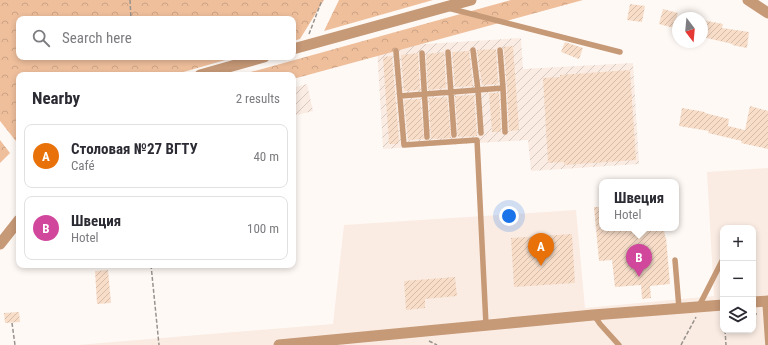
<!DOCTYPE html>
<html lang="en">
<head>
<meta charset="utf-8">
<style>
  :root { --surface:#fff; --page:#f2f2f3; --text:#2b2b33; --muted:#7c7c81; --line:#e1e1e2; --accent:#ea580c }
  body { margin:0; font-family:"Roboto Condensed",sans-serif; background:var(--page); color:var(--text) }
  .controls { position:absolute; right:12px; bottom:12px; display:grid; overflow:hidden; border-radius:8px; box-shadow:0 2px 6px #0003 }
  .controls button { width:36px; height:36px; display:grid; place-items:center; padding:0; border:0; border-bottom:1px solid var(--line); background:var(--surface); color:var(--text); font:20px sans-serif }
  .compass { position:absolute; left:672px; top:12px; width:36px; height:36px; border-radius:50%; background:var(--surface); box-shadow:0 2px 6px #0003; rotate:164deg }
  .you { position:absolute; left:509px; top:216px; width:14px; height:14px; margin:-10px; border:3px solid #fff; border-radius:50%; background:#1a73e8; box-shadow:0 0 0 6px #1a73e833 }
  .badge { display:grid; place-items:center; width:26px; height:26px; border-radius:50%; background:var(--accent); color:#fff; font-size:13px; font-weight:700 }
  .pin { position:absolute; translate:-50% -33px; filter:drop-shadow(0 1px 2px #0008) }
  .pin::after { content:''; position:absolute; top:21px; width:14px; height:12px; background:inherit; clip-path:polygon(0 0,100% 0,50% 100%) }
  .popup { position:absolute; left:599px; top:179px; width:80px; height:52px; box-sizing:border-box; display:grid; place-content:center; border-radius:8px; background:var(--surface); filter:drop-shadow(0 1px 3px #0005); font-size:13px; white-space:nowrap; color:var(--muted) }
  .popup b { font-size:15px; color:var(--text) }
  .popup::after { content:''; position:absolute; left:50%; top:100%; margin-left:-8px; border:8px solid transparent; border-top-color:var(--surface) }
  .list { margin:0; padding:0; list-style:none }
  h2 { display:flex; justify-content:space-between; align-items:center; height:52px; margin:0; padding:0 16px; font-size:17px }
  h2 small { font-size:13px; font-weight:400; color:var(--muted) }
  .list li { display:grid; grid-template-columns:26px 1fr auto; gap:12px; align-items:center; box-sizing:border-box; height:64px; margin:0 8px 8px; padding:0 8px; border:1px solid var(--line); border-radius:8px }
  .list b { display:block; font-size:15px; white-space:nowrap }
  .list p { margin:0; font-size:13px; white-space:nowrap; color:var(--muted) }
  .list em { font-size:13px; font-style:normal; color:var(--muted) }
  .icon { flex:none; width:22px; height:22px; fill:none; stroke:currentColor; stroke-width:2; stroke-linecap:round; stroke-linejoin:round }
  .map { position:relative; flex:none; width:768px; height:345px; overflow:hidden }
  .search { position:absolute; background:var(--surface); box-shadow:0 2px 6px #0003; left:16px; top:16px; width:280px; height:44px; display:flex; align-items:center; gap:10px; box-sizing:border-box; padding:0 14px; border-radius:8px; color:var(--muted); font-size:15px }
  .panel { position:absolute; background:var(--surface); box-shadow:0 2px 6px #0003; left:16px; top:72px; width:280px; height:196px; border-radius:8px }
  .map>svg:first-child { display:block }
</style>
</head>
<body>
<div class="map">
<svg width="768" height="345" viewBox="0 0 768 345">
  <defs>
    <pattern id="industrial-furrows" width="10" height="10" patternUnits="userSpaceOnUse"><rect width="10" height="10" fill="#faece3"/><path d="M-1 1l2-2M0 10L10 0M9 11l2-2" fill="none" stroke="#d6c9c1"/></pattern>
    <pattern id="forest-crowns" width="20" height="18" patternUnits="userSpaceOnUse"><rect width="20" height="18" fill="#efbf9c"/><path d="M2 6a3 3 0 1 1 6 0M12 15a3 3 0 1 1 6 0" fill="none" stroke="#cca385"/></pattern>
    <pattern id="building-hatch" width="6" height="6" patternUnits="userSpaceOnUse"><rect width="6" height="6" fill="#f8ddc9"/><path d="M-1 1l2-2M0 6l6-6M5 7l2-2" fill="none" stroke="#d4bdab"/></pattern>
  </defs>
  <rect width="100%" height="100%" fill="#fff9f5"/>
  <path fill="#faece3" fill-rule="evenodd" d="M768,168V345H77L333,324L344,225L576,210L585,308L714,296L707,172ZM723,228H753V330H723Z"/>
  <path fill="url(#industrial-furrows)" d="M521,38L523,69L633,63L639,164L531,171L528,140L383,149L377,47Z
    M307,84L313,111L293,116V88Z"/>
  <path fill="url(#forest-crowns)" d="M0,0H324L300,39L293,41V19H19V57H236L173,75H19V145L0,121Z
    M339,0H433L324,31Z
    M511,0H583L293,79V75H240Z
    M0,140L10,153L0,163Z"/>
  <path fill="url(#building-hatch)" d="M630,4L645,6L642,22L627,20Z
    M663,9L678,13L674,28L659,24Z
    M702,20L723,24L722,28L749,32L747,48L732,45L733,44L702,37Z
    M565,42L583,48L579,59L561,52Z
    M513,46L519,130L509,131L507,88L504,50L503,47Z
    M496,49L498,84L482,85L477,50Z
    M469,51L473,86L455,87L452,52Z
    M444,52L446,88L428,90L426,54Z
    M418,53L420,90L404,91L401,55Z
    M392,56L399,141H398V144H389L383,57Z
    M630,70L636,160L564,165V162L548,163L543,78L560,77V75Z
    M489,93H499L501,132H492Z
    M474,95L477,136L458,137L455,96Z
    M447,97L451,138L431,139L429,98Z
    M420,99L424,139L408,140L404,100Z
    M750,106L768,111V149L741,143L742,141L708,133L709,131L679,126L682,108L705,112V113L729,119L728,126L745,130Z
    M594,207H602V228H664L665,237H666L670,284L650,286L651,298L642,299L641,285L615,287L612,260L599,261Z
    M572,234L575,283L514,287L511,238Z
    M108,270L111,303L97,304L95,271Z
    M455,277L457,296L425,299V308L406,310L404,281Z
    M19,312L20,322L5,323L4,313Z"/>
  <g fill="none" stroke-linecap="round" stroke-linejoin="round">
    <path stroke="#99928d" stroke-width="1.5" stroke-dasharray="4 2" stroke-linecap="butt" d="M130,0L131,19
      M309,34L322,0
      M151,265L159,345
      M753,314H759
      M12,323L15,345
      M725,330L726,345
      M429,341L437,345
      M681,345L696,317"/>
    <path stroke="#c69977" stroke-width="5.5" d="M448,8L620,52
      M473,50L478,90L481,133
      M500,50L503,88
      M396,51L404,145L477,140L486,325
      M448,52L454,135
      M422,53L427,137
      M400,96L503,88L505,132
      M675,260L679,308
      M765,302L768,345
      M699,306L723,259
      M594,315L600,324L619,345"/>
    <path stroke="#c69977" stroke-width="11" d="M748,0L768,13
      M293,49L471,0
      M200,75L264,57
      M0,244L19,220
      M753,302L768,301
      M279,345L593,315L723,305"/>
  </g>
</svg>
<div class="controls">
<button>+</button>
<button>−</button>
<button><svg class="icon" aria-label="layers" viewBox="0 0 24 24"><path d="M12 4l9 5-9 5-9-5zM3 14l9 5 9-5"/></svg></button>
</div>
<svg class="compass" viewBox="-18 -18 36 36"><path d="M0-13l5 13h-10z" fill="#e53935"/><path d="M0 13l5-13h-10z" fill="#7c7c81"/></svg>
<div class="you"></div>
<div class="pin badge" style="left:541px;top:266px;background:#e8710a">A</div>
<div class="pin badge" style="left:639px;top:277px;background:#d1479c">B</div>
<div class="popup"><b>Швеция</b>Hotel</div>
<div class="search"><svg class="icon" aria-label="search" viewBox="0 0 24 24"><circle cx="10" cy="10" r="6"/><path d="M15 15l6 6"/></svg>Search here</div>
<section class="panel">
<h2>Nearby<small>2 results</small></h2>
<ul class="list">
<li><span class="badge" style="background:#e8710a">A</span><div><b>Столовая №27 ВГТУ</b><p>Café</p></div><em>40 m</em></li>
<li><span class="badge" style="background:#d1479c">B</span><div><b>Швеция</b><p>Hotel</p></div><em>100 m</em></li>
</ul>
</section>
</div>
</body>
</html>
